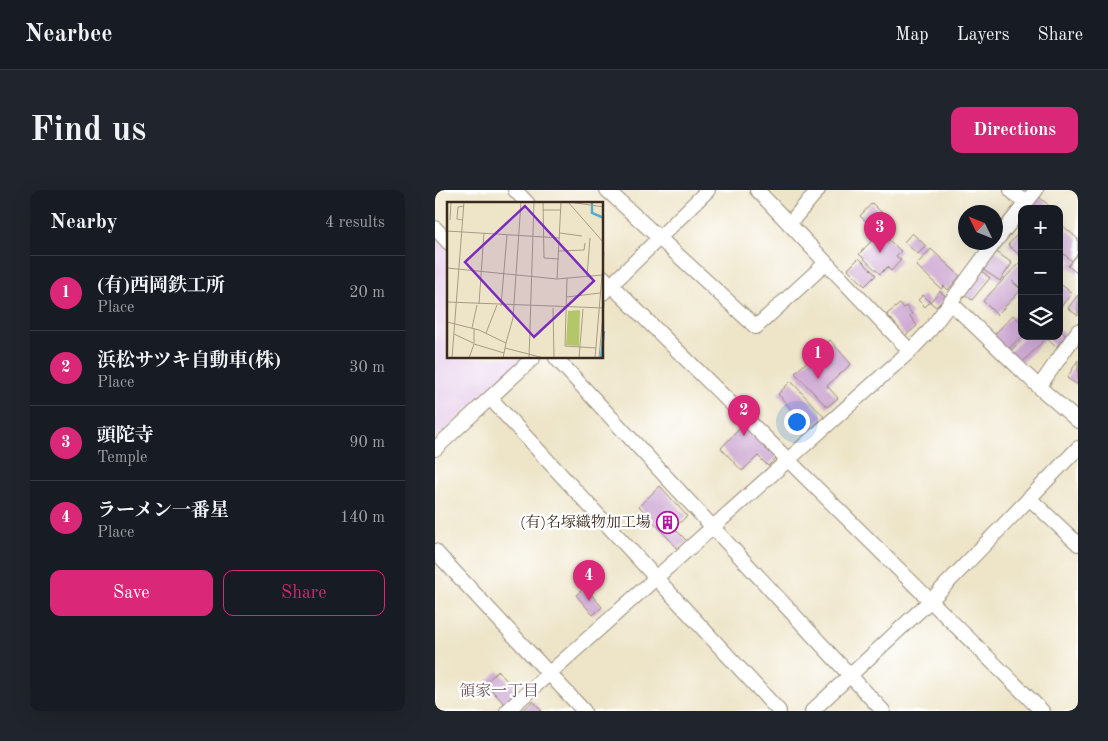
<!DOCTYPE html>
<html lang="en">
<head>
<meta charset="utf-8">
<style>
  :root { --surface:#171b24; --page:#20242c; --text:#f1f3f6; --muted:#9ea1a6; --line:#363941; --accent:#db2777 }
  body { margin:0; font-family:"Old Standard TT","Noto Serif JP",serif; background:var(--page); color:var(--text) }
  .controls { position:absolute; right:15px; top:15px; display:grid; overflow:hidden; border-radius:10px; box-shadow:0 5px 20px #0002 }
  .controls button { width:45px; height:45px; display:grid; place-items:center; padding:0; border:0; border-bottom:1px solid var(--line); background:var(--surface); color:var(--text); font:25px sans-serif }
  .compass { position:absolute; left:523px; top:15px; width:45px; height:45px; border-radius:50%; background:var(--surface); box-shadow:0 5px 20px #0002; rotate:313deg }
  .you { position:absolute; left:361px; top:231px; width:18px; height:18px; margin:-12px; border:4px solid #fff; border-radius:50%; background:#1a73e8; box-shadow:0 0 0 8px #1a73e833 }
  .badge { display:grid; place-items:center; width:32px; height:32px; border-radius:50%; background:var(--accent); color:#fff; font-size:16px; font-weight:700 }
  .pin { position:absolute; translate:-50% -41px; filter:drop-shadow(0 1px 2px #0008) }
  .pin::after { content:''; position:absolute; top:26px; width:18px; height:15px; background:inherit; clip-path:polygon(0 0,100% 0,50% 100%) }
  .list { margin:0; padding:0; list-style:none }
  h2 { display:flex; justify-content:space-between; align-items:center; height:65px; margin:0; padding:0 20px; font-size:21px }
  h2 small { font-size:16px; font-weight:400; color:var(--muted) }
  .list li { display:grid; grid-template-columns:32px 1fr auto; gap:15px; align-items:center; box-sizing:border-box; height:75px; padding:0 20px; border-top:1px solid var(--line) }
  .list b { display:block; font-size:19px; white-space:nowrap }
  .list p { margin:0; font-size:16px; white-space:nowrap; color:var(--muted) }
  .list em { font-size:16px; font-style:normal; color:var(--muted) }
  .actions { display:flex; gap:10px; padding:15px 20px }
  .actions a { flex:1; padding:11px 0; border:1px solid var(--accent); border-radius:10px; text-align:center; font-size:18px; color:var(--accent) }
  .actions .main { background:var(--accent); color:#fff }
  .icon { flex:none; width:28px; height:28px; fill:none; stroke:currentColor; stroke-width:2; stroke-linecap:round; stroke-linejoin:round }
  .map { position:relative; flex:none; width:643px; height:521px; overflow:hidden; border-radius:10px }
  header { display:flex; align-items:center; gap:30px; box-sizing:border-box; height:70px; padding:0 25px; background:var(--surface); border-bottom:1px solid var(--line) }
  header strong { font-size:24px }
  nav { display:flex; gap:28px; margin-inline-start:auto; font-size:18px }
  .intro { display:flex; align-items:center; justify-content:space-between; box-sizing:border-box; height:120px; padding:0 30px }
  h1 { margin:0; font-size:35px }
  .button { padding:12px 22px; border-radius:10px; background:var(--accent); color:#fff; font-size:18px; font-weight:700 }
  main { display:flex; gap:30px; padding:0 30px }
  aside { flex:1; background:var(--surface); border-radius:10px; box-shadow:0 5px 20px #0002 }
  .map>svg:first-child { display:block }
</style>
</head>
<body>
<header>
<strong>Nearbee</strong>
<nav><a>Map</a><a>Layers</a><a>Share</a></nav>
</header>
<div class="intro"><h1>Find us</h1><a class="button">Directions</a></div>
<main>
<aside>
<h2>Nearby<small>4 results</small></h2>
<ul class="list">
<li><span class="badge">1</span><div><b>(有)西岡鉄工所</b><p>Place</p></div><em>20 m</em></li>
<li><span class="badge">2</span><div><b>浜松サツキ自動車(株)</b><p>Place</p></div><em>30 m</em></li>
<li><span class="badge">3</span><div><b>頭陀寺</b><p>Temple</p></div><em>90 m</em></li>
<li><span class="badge">4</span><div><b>ラーメン一番星</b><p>Place</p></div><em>140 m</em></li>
</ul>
<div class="actions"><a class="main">Save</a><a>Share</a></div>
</aside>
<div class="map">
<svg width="643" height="521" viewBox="0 0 643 521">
  <rect width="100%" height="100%" fill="#fff"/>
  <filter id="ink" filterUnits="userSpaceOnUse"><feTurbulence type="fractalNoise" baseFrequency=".02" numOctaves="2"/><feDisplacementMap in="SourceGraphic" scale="10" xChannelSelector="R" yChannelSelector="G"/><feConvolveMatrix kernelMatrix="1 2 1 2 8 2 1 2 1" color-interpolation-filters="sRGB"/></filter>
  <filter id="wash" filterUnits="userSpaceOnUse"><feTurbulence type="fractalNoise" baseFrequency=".0096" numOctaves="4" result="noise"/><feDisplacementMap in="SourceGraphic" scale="20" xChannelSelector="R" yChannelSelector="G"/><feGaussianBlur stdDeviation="1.12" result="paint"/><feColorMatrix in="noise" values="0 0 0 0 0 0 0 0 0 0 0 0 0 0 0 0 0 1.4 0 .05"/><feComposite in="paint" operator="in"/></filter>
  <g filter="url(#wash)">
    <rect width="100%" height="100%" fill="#eee5c9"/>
    <path fill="#e9d2ed" d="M0,46L14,61V168H88L0,249Z"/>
    <g id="blocks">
      <path fill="#cfaad4" d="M604,7L618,19H594Z
        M437,13L449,25L438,38L425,26Z
        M627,35L643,49V63L637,71L624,60V38Z
        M587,39V67L573,55Z
        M445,42L466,61L461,66L466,70L456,81L452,77L445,84L424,64Z
        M477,43L491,56L483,64L469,52Z
        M496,59L525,86L513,100L509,96L506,99L481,75Z
        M560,61L577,73L565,91L547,79Z
        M643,64V84L633,76Z
        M424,68L441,85L430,96L413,79Z
        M587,70V99L577,91L586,100L562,125L548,111Z
        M547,81L555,88L537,110L528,103Z
        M624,93L637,103L624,119Z
        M505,101L511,107L501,117L495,112Z
        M488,105L495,112L490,117L483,110Z
        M643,105V126L633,118Z
        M465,114L468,118L471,116L477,124L475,126L482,136L470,146L452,124Z
        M578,125L587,133V145L571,162L556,148Z
        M624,139L631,146L621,157L611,148L586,174L574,163L589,146H624Z
        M395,150L416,174L392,196L403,208L392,217L360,183Z
        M643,170V195L632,188Z
        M356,191L389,227L374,240L343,204Z
        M309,234L342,267L333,276L323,266L307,281L286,258Z
        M225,296L252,326L239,338L252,351L243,359L204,316Z
        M150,397L167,417L158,425L141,405Z
        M63,481L85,505L72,517L50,493Z
        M98,511L107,521H87Z"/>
    </g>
  </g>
  <g filter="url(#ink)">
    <use href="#blocks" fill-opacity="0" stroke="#948874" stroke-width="1"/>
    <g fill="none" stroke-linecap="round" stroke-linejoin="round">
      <defs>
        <path id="minor" d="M80,0L93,14
          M172,0L321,137L391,73
          M322,0L475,161
          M576,0L589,13
          M354,34L383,0
          M0,38L14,53
          M560,52L601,0
          M168,87L607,521
          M168,103L273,0
          M515,112L604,197L643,231
          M121,168L448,521
          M604,197L643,141
          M55,208L344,521
          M0,259L98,168
          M594,308L643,354
          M0,361L149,521
          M72,521L475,161L495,140L560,52
          M377,521L496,410L643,258"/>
      </defs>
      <use href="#minor" stroke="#948874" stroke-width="16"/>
      <use href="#minor" stroke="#fff" stroke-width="14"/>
    </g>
  </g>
  <defs>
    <symbol id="building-ring" viewBox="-11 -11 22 22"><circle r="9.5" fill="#fff" stroke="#b5179e" stroke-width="1.5"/><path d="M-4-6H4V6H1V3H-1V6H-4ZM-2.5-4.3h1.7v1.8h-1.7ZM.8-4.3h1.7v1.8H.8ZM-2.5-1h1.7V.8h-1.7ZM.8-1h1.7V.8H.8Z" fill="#b5179e"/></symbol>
  </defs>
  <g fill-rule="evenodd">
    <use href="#building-ring" x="220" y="320" width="25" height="25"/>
  </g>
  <g text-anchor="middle" stroke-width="4.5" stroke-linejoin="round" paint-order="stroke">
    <g font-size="15" fill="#3b2a1e" stroke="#fff" text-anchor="end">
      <text x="216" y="337">(有)名塚織物加工場</text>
    </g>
    <g font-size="16" fill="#6f575e" stroke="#fff">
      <text x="64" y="506">領家一丁目</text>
    </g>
  </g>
  <g transform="translate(12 12)">
    <rect width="156" height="156" fill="#eee5c9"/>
    <path d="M133,108L132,144L119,143L121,109Z" fill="#b3c669"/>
    <path fill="none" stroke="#53add0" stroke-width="2.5" d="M145,0V11L157,16M154,156L157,129"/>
    <path fill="none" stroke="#a69a85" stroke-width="1" d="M96,0L97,56L112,57M121,0L157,41M122,0L157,5M96,8H114M3,18L4,0M16,18L10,17L11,5L17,4M0,29L113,36M113,31L135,34M112,49L137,48L138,41M0,66L110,77L155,73M140,74L143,36M120,76L118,144L149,146M110,77L114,0M120,95L153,91M0,100L157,106M32,102L37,31M54,104L60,33M106,106L107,156M0,120L32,128L59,141L58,146M25,126L30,103M39,131L50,103M7,132L26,141M59,141L66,116L74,0M27,142L57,151M5,156L17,0M22,156L27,142V126M56,156L58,146L97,156M82,156L87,0M132,156L136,107M148,156L157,50M152,156L157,101"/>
    <path fill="#7b2cbf" fill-opacity="0.15" stroke="#7b2cbf" stroke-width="2.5" d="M78,4L147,79L87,135L18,60Z"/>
    <rect width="156" height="156" fill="none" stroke="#3b2a1e" stroke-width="2.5"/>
  </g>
</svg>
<div class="controls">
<button>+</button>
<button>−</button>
<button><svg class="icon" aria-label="layers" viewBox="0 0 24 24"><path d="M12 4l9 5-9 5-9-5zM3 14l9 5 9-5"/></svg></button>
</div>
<svg class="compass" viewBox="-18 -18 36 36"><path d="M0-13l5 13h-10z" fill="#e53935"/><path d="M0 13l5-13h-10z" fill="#9ea1a6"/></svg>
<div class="you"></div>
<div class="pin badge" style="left:383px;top:189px">1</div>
<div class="pin badge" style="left:309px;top:246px">2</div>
<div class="pin badge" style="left:445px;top:63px">3</div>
<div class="pin badge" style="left:154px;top:411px">4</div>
</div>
</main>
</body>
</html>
